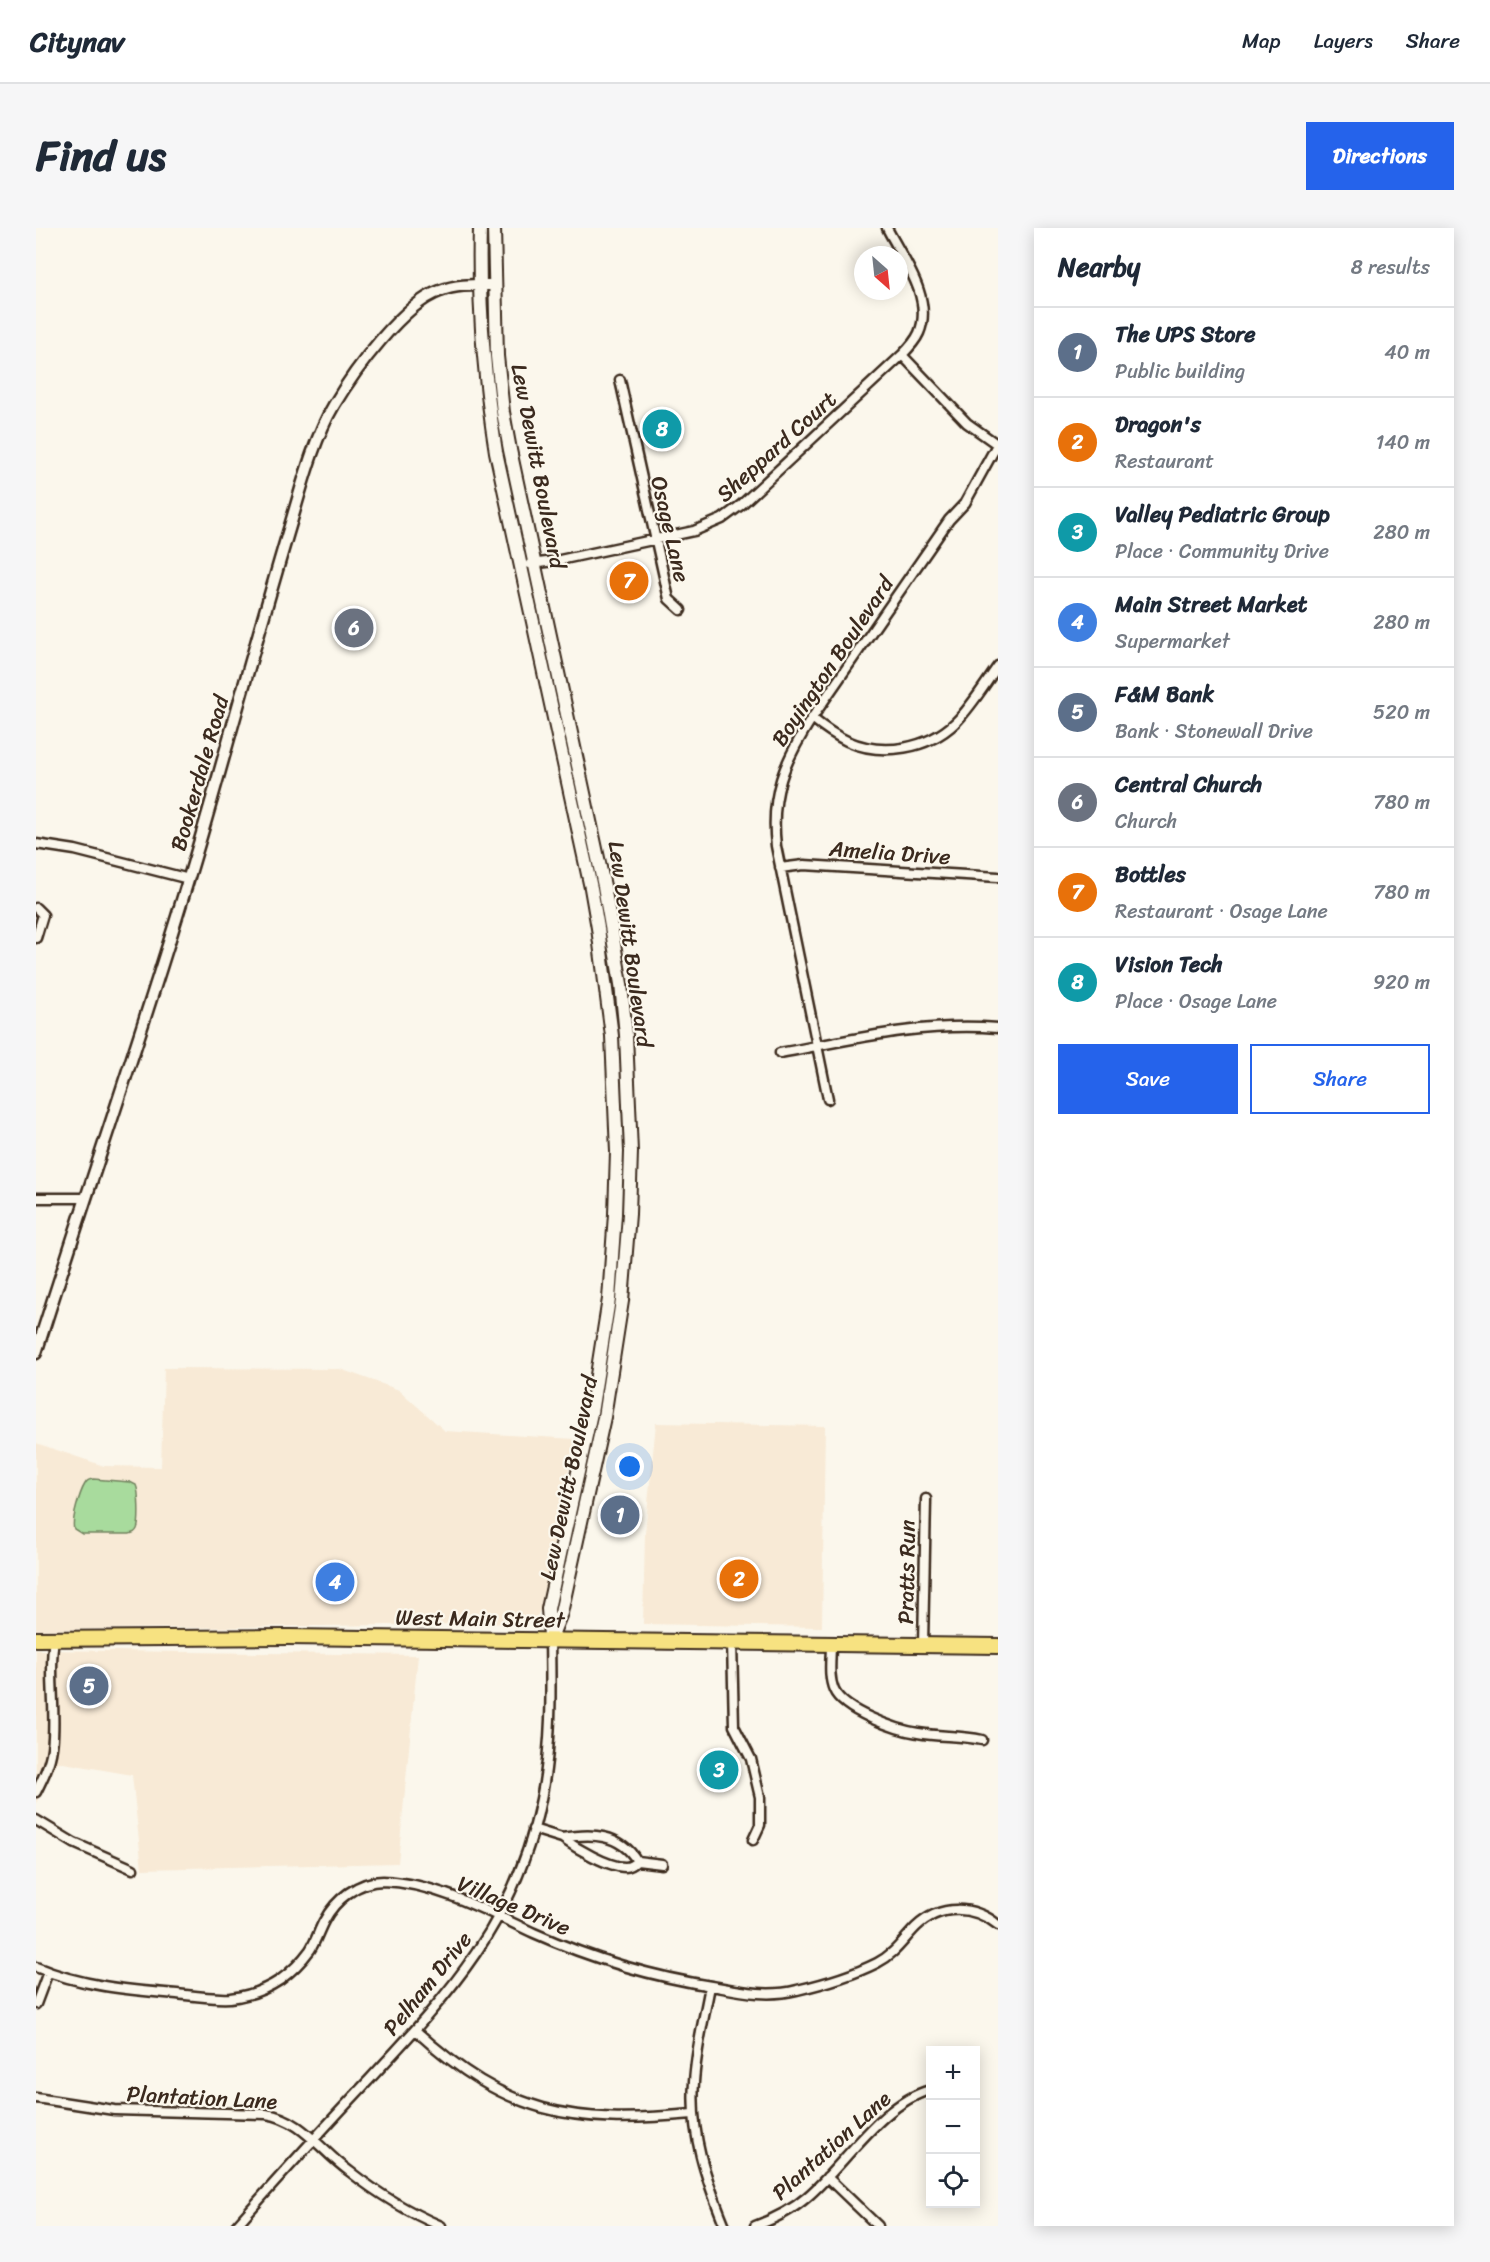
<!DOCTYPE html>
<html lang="en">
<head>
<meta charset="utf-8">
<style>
  :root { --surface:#fff; --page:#f6f6f7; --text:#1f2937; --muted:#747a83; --line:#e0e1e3; --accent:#2563eb }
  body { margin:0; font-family:Sriracha,sans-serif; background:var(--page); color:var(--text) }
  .controls { position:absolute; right:18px; bottom:18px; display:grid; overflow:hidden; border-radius:0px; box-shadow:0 3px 15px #0003 }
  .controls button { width:54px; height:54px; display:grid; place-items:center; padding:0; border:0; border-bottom:2px solid var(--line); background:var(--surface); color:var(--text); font:30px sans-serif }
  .compass { position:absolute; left:818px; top:18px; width:54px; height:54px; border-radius:50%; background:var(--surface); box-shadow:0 3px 15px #0003; rotate:153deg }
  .you { position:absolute; left:594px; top:1239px; width:21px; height:21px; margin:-15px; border:4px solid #fff; border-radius:50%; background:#1a73e8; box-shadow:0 0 0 9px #1a73e833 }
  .badge { display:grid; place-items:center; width:39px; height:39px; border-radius:50%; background:var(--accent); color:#fff; font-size:20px; font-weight:700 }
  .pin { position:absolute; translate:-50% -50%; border:3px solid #fff; box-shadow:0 2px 6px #0006 }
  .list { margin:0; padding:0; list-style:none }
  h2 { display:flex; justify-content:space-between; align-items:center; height:78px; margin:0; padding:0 24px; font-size:26px }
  h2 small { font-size:20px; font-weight:400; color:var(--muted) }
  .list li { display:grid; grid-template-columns:39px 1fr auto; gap:18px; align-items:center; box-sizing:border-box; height:90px; padding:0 24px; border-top:2px solid var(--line) }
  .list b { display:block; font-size:22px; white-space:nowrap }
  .list p { margin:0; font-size:20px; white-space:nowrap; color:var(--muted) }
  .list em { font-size:20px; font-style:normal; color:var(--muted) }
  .actions { display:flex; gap:12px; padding:18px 24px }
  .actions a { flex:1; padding:14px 0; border:2px solid var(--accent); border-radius:0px; text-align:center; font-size:21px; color:var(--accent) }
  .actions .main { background:var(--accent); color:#fff }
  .icon { flex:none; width:33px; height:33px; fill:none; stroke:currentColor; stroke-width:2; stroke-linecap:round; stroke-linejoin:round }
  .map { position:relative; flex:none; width:962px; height:1998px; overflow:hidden; border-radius:0px }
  header { display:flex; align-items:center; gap:36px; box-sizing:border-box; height:84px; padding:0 30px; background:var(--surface); border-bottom:2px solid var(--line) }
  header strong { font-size:28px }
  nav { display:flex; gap:33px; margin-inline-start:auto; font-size:21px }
  .intro { display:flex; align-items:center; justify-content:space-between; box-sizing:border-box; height:144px; padding:0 36px }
  h1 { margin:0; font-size:42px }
  .button { padding:15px 27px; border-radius:0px; background:var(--accent); color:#fff; font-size:21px; font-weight:700 }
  main { display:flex; gap:36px; padding:0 36px }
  aside { flex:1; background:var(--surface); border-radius:0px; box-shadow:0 3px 15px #0003 }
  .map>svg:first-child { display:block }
</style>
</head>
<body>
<header>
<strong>Citynav</strong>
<nav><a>Map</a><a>Layers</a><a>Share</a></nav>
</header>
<div class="intro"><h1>Find us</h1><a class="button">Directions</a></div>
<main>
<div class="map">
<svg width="962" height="1998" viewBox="0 0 962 1998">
  <rect width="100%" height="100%" fill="#fbf7ec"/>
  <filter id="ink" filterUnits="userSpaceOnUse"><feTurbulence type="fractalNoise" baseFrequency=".0167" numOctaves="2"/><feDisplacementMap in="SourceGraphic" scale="12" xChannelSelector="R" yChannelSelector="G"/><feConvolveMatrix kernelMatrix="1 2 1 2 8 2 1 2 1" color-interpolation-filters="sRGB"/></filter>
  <g filter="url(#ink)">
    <path fill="#f8ead6" d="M128,1140L304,1141L363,1162L409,1203L539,1211L504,1383L497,1395L0,1402V1215L68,1238L125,1239Z
      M620,1195L789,1198L786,1399L607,1396L609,1305Z
      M0,1422L382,1427L362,1635L106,1641L96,1547L22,1534L0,1575Z"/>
    <path fill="#a8db9d" stroke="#72825e" stroke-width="1.5" d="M57,1251L94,1254L100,1257C103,1263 104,1294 101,1301C99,1305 97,1305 93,1306H46L38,1301C35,1293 44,1264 49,1256C51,1252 53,1252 57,1251Z"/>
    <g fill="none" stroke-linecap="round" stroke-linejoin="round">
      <defs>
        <path id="minor" d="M866,127L931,195L962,217
          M584,152L633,371L645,382
          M494,336L519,333L658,303L686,291L705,277L866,127C872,121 879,114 883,105C898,70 866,30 851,0
          M776,490C787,499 798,507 811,513C847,529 892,521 920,494C936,478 949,456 962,438
          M0,616L39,622L153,651
          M744,640L768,637L962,649
          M0,680L7,687L0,710
          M744,825C818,811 886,794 962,800
          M792,871L740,618C734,566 748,534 776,490L913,292L929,275L962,215
          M0,970H49
          M696,1414L698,1498L715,1531L724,1569V1597L717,1612
          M795,1416C795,1431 792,1448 798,1462C807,1483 861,1502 882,1505C904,1509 925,1507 946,1512
          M887,1417L890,1271
          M0,1564C7,1550 14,1536 16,1520C21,1484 12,1447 18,1411
          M0,1592L38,1615L97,1641
          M497,1601L526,1610
          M601,1633C598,1636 594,1639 589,1639C572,1639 540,1620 526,1610C555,1605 584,1605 601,1633L626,1636
          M0,1739C45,1758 92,1762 141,1766C158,1768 177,1771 194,1770C212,1768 229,1762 244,1752C255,1744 266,1733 274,1722C280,1713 283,1702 288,1693C299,1672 322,1653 347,1653C400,1655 451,1683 498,1705C556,1731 618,1749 681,1759C708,1764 734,1769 761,1762C787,1756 817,1747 841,1735C859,1726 867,1712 880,1699C904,1676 937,1677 962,1697
          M674,1758C668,1790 660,1822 658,1854C654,1906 670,1951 689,1998
          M0,1776L12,1744
          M379,1802C472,1887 535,1897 657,1886
          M0,1870L78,1882L230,1886C266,1891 285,1923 313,1943C341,1965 372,1984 405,1998
          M791,1949L842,1998
          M200,1998C243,1949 287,1901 332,1853C413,1766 481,1693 505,1571C516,1518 515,1465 514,1412
          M719,1998C738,1991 755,1983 771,1969C808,1938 845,1875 894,1862"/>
        <path id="tertiary" d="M0,1125C60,934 127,746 181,553C204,471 227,389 251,308C264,266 276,214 298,177C318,143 367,76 404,63C421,56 439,57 458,57"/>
        <path id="secondary" d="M444,0C442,75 448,150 460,224L555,660L562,700L576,808L581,924L579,986L573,1071L555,1185L512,1381L514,1408
          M458,0L461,128L467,184L474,222L568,658L585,756L590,807L595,924L593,986L586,1073L568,1189L525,1385L514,1412"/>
        <path id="primary" d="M0,1411L252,1409L962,1418"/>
      </defs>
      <use href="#minor" stroke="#3b2a1e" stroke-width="13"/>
      <use href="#tertiary" stroke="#3b2a1e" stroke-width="15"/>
      <use href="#secondary" stroke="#3b2a1e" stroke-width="16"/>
      <use href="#primary" stroke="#3b2a1e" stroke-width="18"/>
      <use href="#minor" stroke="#fbf7ec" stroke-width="8"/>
      <use href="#tertiary" stroke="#fbf7ec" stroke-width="10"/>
      <use href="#secondary" stroke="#fbf7ec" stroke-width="12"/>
      <use href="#primary" stroke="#f7e281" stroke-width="14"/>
    </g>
  </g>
  <g text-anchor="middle" stroke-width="4.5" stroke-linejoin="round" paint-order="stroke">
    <g font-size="22" fill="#3b2a1e" stroke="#fbf7ec">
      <text transform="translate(740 218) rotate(-42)" y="8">Sheppard Court</text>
      <text transform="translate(503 238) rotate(79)" y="8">Lew Dewitt Boulevard</text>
      <text transform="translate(635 301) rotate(77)" y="8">Osage Lane</text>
      <text transform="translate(796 433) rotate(-56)" y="8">Boyington Boulevard</text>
      <text transform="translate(163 545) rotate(-74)" y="8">Bookerdale Road</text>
      <text transform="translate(854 624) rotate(4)" y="8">Amelia Drive</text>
      <text transform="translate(595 716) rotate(82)" y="8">Lew Dewitt Boulevard</text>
      <text transform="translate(532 1250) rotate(-78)" y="8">Lew Dewitt Boulevard</text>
      <text transform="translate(870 1344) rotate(-89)" y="8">Pratts Run</text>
      <text transform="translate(444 1390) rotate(1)" y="8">West Main Street</text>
      <text transform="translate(478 1677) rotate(23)" y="8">Village Drive</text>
      <text transform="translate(391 1755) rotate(-51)" y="8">Pelham Drive</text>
      <text transform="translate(166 1869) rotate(3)" y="8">Plantation Lane</text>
      <text transform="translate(795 1917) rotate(-42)" y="8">Plantation Lane</text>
    </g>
  </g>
</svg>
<div class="controls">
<button>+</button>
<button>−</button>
<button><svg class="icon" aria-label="locate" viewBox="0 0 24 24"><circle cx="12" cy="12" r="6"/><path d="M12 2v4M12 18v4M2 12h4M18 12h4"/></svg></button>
</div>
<svg class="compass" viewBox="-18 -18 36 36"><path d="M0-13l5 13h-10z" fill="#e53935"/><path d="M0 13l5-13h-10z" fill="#747a83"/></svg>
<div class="you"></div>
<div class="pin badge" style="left:584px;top:1287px;background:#5c6f8a">1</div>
<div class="pin badge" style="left:703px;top:1351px;background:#e8710a">2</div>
<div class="pin badge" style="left:683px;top:1542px;background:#0f9aa8">3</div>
<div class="pin badge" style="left:299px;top:1354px;background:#3f7fe0">4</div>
<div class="pin badge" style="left:53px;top:1458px;background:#5c6f8a">5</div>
<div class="pin badge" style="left:318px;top:400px;background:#6b7280">6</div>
<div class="pin badge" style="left:593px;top:353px;background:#e8710a">7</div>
<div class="pin badge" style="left:626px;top:201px;background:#0f9aa8">8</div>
</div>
<aside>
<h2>Nearby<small>8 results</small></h2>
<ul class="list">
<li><span class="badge" style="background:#5c6f8a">1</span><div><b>The UPS Store</b><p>Public building</p></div><em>40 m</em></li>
<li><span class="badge" style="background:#e8710a">2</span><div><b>Dragon's</b><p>Restaurant</p></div><em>140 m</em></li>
<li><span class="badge" style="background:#0f9aa8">3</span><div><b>Valley Pediatric Group</b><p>Place · Community Drive</p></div><em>280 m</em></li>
<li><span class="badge" style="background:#3f7fe0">4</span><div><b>Main Street Market</b><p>Supermarket</p></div><em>280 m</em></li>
<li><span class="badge" style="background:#5c6f8a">5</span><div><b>F&amp;M Bank</b><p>Bank · Stonewall Drive</p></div><em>520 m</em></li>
<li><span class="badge" style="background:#6b7280">6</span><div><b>Central Church</b><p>Church</p></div><em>780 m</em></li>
<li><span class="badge" style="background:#e8710a">7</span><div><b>Bottles</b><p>Restaurant · Osage Lane</p></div><em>780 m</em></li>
<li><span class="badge" style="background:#0f9aa8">8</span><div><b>Vision Tech</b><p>Place · Osage Lane</p></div><em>920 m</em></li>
</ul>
<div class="actions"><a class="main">Save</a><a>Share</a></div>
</aside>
</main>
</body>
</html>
